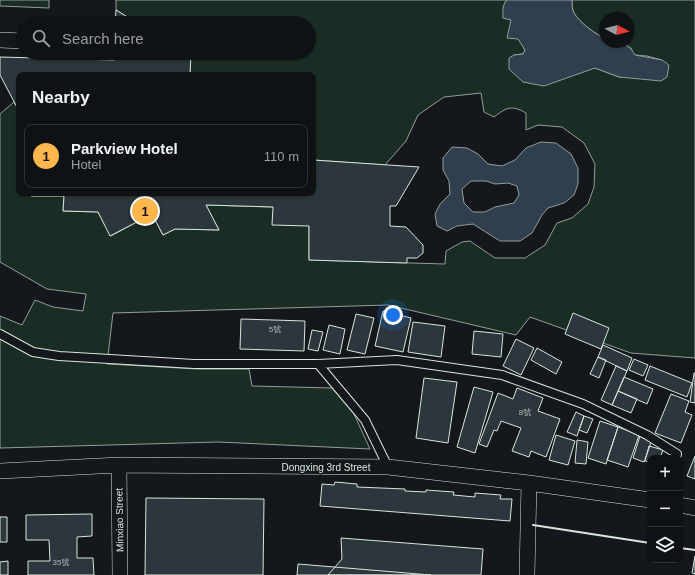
<!DOCTYPE html>
<html lang="en">
<head>
<meta charset="utf-8">
<style>
  :root { --surface:#0f1215; --page:#1d2022; --text:#f1f3f6; --muted:#9b9ea0; --line:#2f3234; --accent:#ffb74d }
  body { margin:0; font-family:Arial,"Noto Sans TC",sans-serif; background:var(--page); color:var(--text) }
  .controls { position:absolute; right:12px; bottom:12px; display:grid; overflow:hidden; border-radius:8px; box-shadow:0 1px 3px #0004 }
  .controls button { width:36px; height:36px; display:grid; place-items:center; padding:0; border:0; border-bottom:1px solid var(--line); background:var(--surface); color:var(--text); font:20px sans-serif }
  .compass { position:absolute; left:599px; top:12px; width:36px; height:36px; border-radius:50%; background:var(--surface); box-shadow:0 1px 3px #0004; rotate:97deg }
  .you { position:absolute; left:393px; top:315px; width:14px; height:14px; margin:-10px; border:3px solid #fff; border-radius:50%; background:#1a73e8; box-shadow:0 0 0 6px #1a73e833 }
  .badge { display:grid; place-items:center; width:26px; height:26px; border-radius:50%; background:var(--accent); color:#111; font-size:13px; font-weight:700 }
  .pin { position:absolute; translate:-50% -50%; border:2px solid #fff; box-shadow:0 1px 4px #0006 }
  .list { margin:0; padding:0; list-style:none }
  h2 { display:flex; justify-content:space-between; align-items:center; height:52px; margin:0; padding:0 16px; font-size:17px }
  h2 small { font-size:13px; font-weight:400; color:var(--muted) }
  .list li { display:grid; grid-template-columns:26px 1fr auto; gap:12px; align-items:center; box-sizing:border-box; height:64px; margin:0 8px 8px; padding:0 8px; border:1px solid var(--line); border-radius:8px }
  .list b { display:block; font-size:15px; white-space:nowrap }
  .list p { margin:0; font-size:13px; white-space:nowrap; color:var(--muted) }
  .list em { font-size:13px; font-style:normal; color:var(--muted) }
  .icon { flex:none; width:22px; height:22px; fill:none; stroke:currentColor; stroke-width:2; stroke-linecap:round; stroke-linejoin:round }
  .map { position:relative; flex:none; width:695px; height:575px; overflow:hidden }
  .search { position:absolute; background:var(--surface); box-shadow:0 1px 3px #0004; left:16px; top:16px; width:300px; height:44px; display:flex; align-items:center; gap:10px; box-sizing:border-box; padding:0 14px; border-radius:22px; color:var(--muted); font-size:15px }
  .panel { position:absolute; background:var(--surface); box-shadow:0 1px 3px #0004; left:16px; top:72px; width:300px; height:124px; border-radius:8px }
  .map>svg:first-child { display:block }
</style>
</head>
<body>
<div class="map">
<svg width="695" height="575" viewBox="0 0 695 575">
  <rect width="100%" height="100%" fill="#14181c"/>
  <path fill="#1a2d24" stroke="#939e99" d="M0,0H49V8L0,6Z
    M116,0H507L505,2C511,19 516,35 525,50L523,54L514,55L595,68L619,77H629L662,60L647,56L634,55L631,48L619,42H629V18H605V38C596,35 579,22 574,13C572,10 572,4 572,0H695V358L631,353L530,317L516,335L388,305L113,313L107,364L198,369H249L252,386L332,388L354,414L370,449L218,442L0,448V316L22,325L35,300L53,307L83,311L86,294L47,289L0,262V114L14,102L19,111V193H32V196H64L63,211L98,212L111,236L152,214L163,235L175,229L219,230L206,205L273,207L309,226V260L445,264L446,251L462,242L470,241L495,258H525L545,245L557,223L572,218L588,204L594,187L595,164L584,143L562,127L538,125L526,130V113C512,105 507,107 494,117L484,112L481,93L444,97L418,115L406,141L385,165L313,160V75H190L191,53H309V23H137L116,10Z"/>
  <path fill="#2f3f4d" stroke="#939e99" fill-rule="evenodd" d="M507,0H572C572,4 572,10 574,13C579,22 596,35 605,38V42C619,42 628,42 635,55L662,60L669,65L667,77L661,81L619,77L595,68L544,86L523,82L509,69V58L514,55L523,54L525,50L518,39L507,38L511,20L503,18C503,11 502,5 507,0Z
    M541,142L556,143L571,154L578,168V184L574,195L564,203L548,208L542,215L532,233L520,241H500L473,224L457,226L447,231L437,226L435,214L440,204L450,194L449,181L443,170V158L452,147L467,148L478,154L488,164L502,166L515,160L526,148ZM471,181H486L495,184L508,183L517,186L519,195L514,203L495,207L485,212H473L464,203L462,189Z"/>
  <path fill="#2c363c" stroke="#d8e6dc" d="M116,10L137,23H115Z
    M114,53H191L190,75H19V111L0,75V57L114,60Z
    M313,160L419,167L396,206H390V226L406,227L423,245V253L417,258H407V263L309,260V226L272,225L273,207L206,205L219,230L175,229L163,235L152,214L110,236L98,212L63,211L64,196H31L32,193H313Z
    M383,311L411,318L403,352L375,346Z
    M573,313L609,328L601,349L565,334Z
    M356,314L374,318L365,354L347,350Z
    M241,319L305,321L304,351L240,349Z
    M413,322L445,326L441,357L408,352Z
    M329,325L345,329L340,354L323,350Z
    M312,330L323,332L318,351L308,349Z
    M474,331L503,334L501,357L472,354Z
    M516,339L534,348L521,375L503,366Z
    M603,345L632,358L627,371L598,357Z
    M537,348L562,362L556,374L531,360Z
    M598,357L606,360L599,378L590,374Z
    M634,359L648,365L643,376L629,370Z
    M616,366L627,371L612,405L601,400Z
    M650,366L692,383L687,397L645,380Z
    M694,373H695V403L690,402Z
    M624,377L653,389L647,404L618,391Z
    M424,378L457,382L448,443L416,438Z
    M474,387L493,392L475,453L457,447Z
    M517,388L543,398L538,411L560,419L546,457L531,451L529,457L512,451L521,428L501,421L497,431L494,430L487,447L479,444L498,393L513,399Z
    M618,391L637,399L631,413L612,405Z
    M671,394L689,401L685,412L692,415L681,443L655,433Z
    M576,412L584,416L577,436L567,432Z
    M584,416L593,419L587,433L579,430Z
    M600,421L618,427L606,464L588,458Z
    M618,427L639,435L628,467L607,460Z
    M556,435L575,441L568,465L549,460Z
    M640,436L652,440L644,462L633,458Z
    M577,440L588,442L586,464L575,463Z
    M649,446L663,450L660,458H650V462L645,461Z
    M695,456V479L687,476Z
    M335,482L357,484V487L405,489V491L426,492V490L454,492L453,495L475,497V493L501,495L500,499H512L510,521L320,506L322,484L334,485Z
    M146,498L264,499L263,575H145Z
    M92,514V536L77,537V558H93L94,575H28V561H50L49,540H26V515Z
    M0,517H7V542H0Z
    M341,538L483,549L481,575H328L342,559Z
    M695,556V574L692,573Z
    M8,561V575H0V562Z
    M298,564L431,575H297Z"/>
  <g fill="none" stroke-linecap="round" stroke-linejoin="round">
    <defs>
      <path id="service" d="M0,334L33,352L59,356L194,364H318L397,360L502,375L583,404L647,435L677,454L676,458
        M318,364L365,420L388,467"/>
      <path id="minor" d="M0,40L23,41
        M119,465L120,575
        M0,471L119,465L388,467L529,483L650,500
        M680,505L695,508
        M527,575L529,483"/>
    </defs>
    <use href="#service" stroke="#d8e6dc" stroke-width="10"/>
    <use href="#minor" stroke="#d8e6dc" stroke-width="16"/>
    <use href="#service" stroke="#14181c" stroke-width="8"/>
    <use href="#minor" stroke="#14181c" stroke-width="15"/>
    <path stroke="#d8e6dc" stroke-width="2" d="M533,525L650,543
      M680,548L695,550"/>
  </g>
  <g text-anchor="middle" stroke-width="3" stroke-linejoin="round" paint-order="stroke">
    <g font-size="8" fill="#adbab4">
      <text x="275" y="332">5號</text>
      <text x="525" y="415">8號</text>
      <text x="61" y="565">35號</text>
    </g>
    <g font-size="10" fill="#d8e6dc" stroke="#14181c">
      <text x="326" y="471">Dongxing 3rd Street</text>
      <text transform="translate(119 520) rotate(-91)" y="4">Minxiao Street</text>
    </g>
  </g>
</svg>
<div class="controls">
<button>+</button>
<button>−</button>
<button><svg class="icon" aria-label="layers" viewBox="0 0 24 24"><path d="M12 4l9 5-9 5-9-5zM3 14l9 5 9-5"/></svg></button>
</div>
<svg class="compass" viewBox="-18 -18 36 36"><path d="M0-13l5 13h-10z" fill="#e53935"/><path d="M0 13l5-13h-10z" fill="#9b9ea0"/></svg>
<div class="you"></div>
<div class="pin badge" style="left:145px;top:211px">1</div>
<div class="search"><svg class="icon" aria-label="search" viewBox="0 0 24 24"><circle cx="10" cy="10" r="6"/><path d="M15 15l6 6"/></svg>Search here</div>
<section class="panel">
<h2>Nearby<small></small></h2>
<ul class="list">
<li><span class="badge">1</span><div><b>Parkview Hotel</b><p>Hotel</p></div><em>110 m</em></li>
</ul>
</section>
</div>
</body>
</html>
